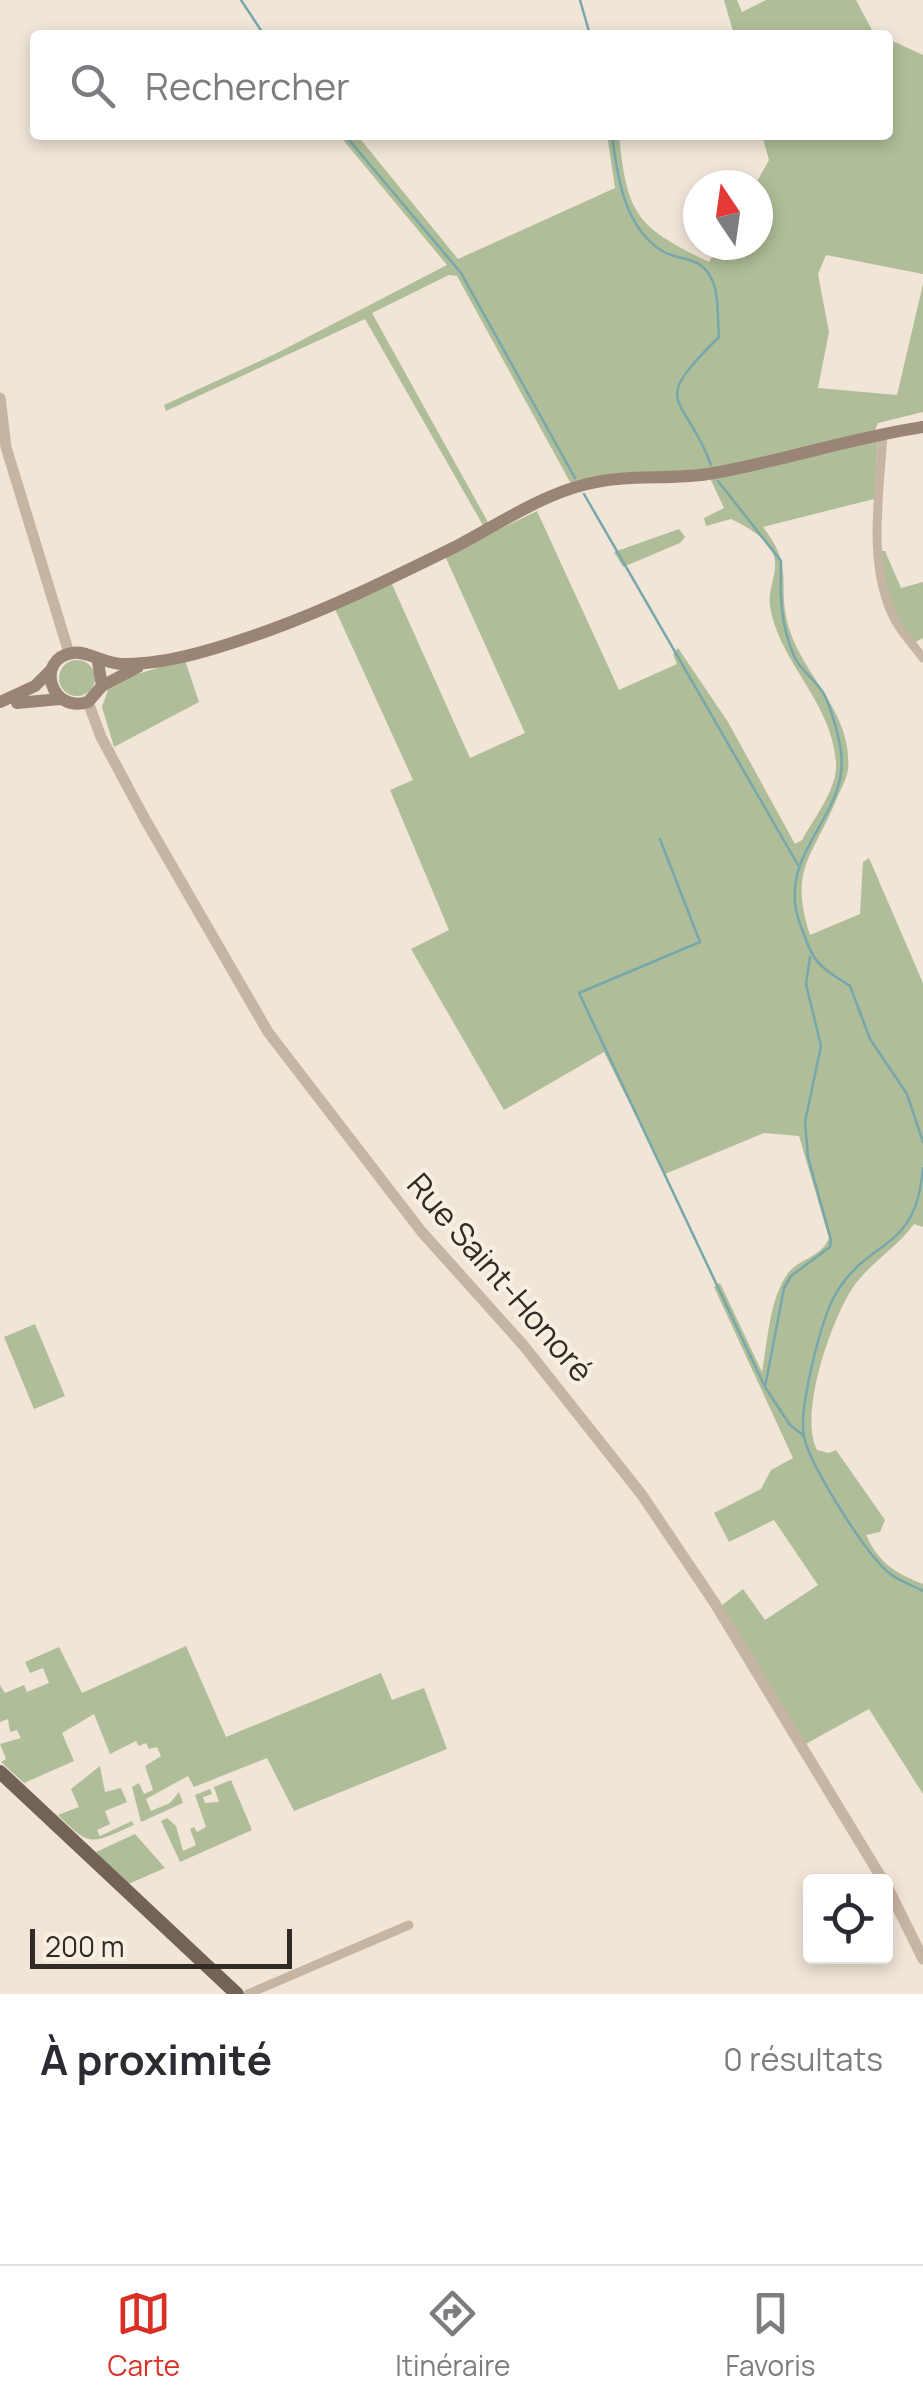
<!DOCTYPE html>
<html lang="fr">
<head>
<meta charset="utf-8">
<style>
  :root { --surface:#fff; --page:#f7f7f7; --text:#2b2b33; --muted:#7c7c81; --line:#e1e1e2; --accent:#d93025 }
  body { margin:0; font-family:Manrope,sans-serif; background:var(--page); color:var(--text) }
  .controls { position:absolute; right:30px; bottom:30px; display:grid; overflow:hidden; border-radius:10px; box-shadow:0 5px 15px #0003 }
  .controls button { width:90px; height:90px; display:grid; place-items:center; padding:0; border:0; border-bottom:2px solid var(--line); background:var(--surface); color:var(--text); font:50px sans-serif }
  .compass { position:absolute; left:683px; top:170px; width:90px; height:90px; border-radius:50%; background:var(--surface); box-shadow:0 5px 15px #0003; rotate:347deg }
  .scale { position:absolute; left:30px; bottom:25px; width:262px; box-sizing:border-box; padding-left:10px; border:5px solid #322a25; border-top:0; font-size:28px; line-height:35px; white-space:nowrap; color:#322a25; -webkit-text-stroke:8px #f8efe3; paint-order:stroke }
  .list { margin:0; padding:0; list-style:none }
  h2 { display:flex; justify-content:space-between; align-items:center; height:130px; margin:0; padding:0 40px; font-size:42px }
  h2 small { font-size:32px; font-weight:400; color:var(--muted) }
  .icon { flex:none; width:55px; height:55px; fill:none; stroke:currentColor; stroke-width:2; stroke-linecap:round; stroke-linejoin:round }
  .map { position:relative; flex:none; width:923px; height:1994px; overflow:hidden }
  .search { position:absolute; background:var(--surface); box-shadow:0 5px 15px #0003; left:30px; right:30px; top:30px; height:110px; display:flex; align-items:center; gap:25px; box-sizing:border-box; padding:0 35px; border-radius:10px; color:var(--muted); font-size:38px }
  .sheet { height:270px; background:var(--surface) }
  nav { display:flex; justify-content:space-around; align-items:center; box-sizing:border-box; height:140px; border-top:2px solid var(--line); background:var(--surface); font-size:28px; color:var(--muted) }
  nav a { display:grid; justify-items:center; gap:5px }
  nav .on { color:var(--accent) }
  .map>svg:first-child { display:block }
</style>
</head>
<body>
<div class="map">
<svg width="923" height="1994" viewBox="0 0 923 1994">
  <rect width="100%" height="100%" fill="#f0e5d7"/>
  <path fill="#afbe98" d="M724,0H737L742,12L766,0H856L873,32L880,35H734Z
    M888,39L923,55V274L826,255L818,274L829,332L818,388L897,395L923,284V412L878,423L875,430L719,468L570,482L457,276L449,275L372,313L489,524L484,527L365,319L166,411L164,405L275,354L447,265L339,135H357L458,259L615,188L607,135H619C627,216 637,227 709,262L719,245H758L755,185L769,160L762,135H888Z
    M878,439L874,499L763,527C796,570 776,582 789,628C803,676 853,713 848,769C847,778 841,789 837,798C814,856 788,868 810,935L860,914L863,862L869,858L923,983V1227L914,1224C898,1247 871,1262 854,1286C832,1317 798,1414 817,1450L829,1453L836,1450L885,1520L880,1532L866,1535C879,1563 895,1573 923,1584V1794L869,1709L804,1745L721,1606L743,1589L765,1620L818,1585L774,1520L729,1542L714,1513L761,1489L771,1470L793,1458L714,1287L720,1283L762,1372C768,1340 769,1300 788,1273C799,1259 822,1257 829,1238L799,1136L764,1133L665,1174L604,1052L504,1110L411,949L449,930L390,790L413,780L335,609L391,582L470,758L525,733L445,556L537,511L619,690L677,664L673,654L678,648L728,722L795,844L802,840C814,818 838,788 836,763C832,701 779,663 770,606C767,588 780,571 773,553C766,537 746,526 731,519L706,526L704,518L724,508L710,478Z
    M679,529L685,537L680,543L623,567L614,552Z
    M875,551H885L901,588L923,582V638L910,645L899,633Z
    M59 678a18 18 0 1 1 36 0a18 18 0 1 1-36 0Z
    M185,660L199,702L114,747L102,707L108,690L134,675Z
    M35,1324L65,1396L34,1409L4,1337Z
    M186,1646L226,1737L381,1673L392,1700L424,1688L447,1749L294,1811L267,1758L194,1787L188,1776L146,1799L151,1811L170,1803L179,1792L183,1803L141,1822L132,1787L139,1783L144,1794L153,1790L145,1766L161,1756L157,1747L149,1749L146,1743L139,1746L136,1741L110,1754L94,1714L62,1733L74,1761L24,1783L1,1762L6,1759L0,1744L21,1738L17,1730L10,1732L8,1719L0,1722V1685L5,1693L24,1685L27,1692L49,1683L43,1668L30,1673L25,1662L59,1647L82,1693Z
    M100,1766L105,1792L121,1788L127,1802L105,1811L110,1824L97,1830L100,1836L132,1821L134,1825C92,1843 91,1849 58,1815L79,1807L71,1789Z
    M231,1780L252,1830L180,1862L161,1821L167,1818L176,1826L183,1851L196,1845L190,1829L194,1827L197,1832L206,1827L195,1795L210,1789L212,1794L203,1797L205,1803L219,1802L214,1787Z
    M135,1834L165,1868L126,1885L96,1852Z"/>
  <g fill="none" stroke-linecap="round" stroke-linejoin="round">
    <path stroke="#77a7ab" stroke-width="2.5" d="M241,0L264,35
      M580,0L590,35
      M345,135L461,273L575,478
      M612,135C617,175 624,229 664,252C681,261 699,256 710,276C720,292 717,319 719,337C647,408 684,391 711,465
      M718,481L781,561C780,595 780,625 795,658C802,672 817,681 824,694C831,708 839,736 841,752C850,817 774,853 800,924C815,965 815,963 850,986L870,1039L907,1094L923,1142
      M584,494L798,865
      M660,839L700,942L579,993L765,1387
      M923,1168C916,1254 869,1236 835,1295C821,1320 798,1410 804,1437C811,1467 865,1553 889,1573C899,1581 912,1585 923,1591
      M803,1435L790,1425L765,1387L784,1288L791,1276L830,1247L831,1240L808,1157L805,1122L821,1046L806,984L810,957"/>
    <path stroke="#c7b5a4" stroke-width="9" d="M883,433C880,492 866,565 895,620C902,633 914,646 923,658
      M248,1994L409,1925"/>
    <path stroke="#c7b5a4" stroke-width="11" d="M0,398L6,447L69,653
      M88,702L101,737L146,821L268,1032L421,1231L524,1346L642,1495L714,1602L884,1882
      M886,1884L923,1959"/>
    <path stroke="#9a8475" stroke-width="12" d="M98,662L102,686L88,702C50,714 35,659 72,653C87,650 104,664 122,664C169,665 225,646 270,630C333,607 396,576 457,546C499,524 541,495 587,484C625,474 668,480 708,474C780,462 850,438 923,427
      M102,686L138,667
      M0,702L35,686L51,670
      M17,703L60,699"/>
    <path stroke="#746257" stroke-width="14" d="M0,1772L237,1994"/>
  </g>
  <g text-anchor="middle" stroke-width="8" stroke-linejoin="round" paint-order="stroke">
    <g font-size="32" fill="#322a25" stroke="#f8efe3">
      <text transform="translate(500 1278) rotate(49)" y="11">Rue Saint-Honoré</text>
    </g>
  </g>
</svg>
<div class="controls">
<button><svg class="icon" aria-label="locate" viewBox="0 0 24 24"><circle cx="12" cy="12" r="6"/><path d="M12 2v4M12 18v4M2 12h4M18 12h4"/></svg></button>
</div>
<svg class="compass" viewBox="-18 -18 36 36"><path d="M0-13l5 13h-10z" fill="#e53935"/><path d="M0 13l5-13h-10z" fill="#7c7c81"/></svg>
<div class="scale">200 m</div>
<div class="search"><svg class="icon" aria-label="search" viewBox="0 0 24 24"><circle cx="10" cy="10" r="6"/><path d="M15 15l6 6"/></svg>Rechercher</div>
</div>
<section class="sheet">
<h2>À proximité<small>0 résultats</small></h2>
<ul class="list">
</ul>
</section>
<nav>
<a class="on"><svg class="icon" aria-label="map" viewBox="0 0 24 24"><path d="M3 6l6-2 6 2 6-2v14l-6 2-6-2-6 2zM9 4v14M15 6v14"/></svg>Carte</a>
<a><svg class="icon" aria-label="directions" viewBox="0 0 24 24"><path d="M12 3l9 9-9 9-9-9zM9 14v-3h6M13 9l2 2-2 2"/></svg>Itinéraire</a>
<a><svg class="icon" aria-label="saved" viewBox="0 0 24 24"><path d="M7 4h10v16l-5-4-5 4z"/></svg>Favoris</a>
</nav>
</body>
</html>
